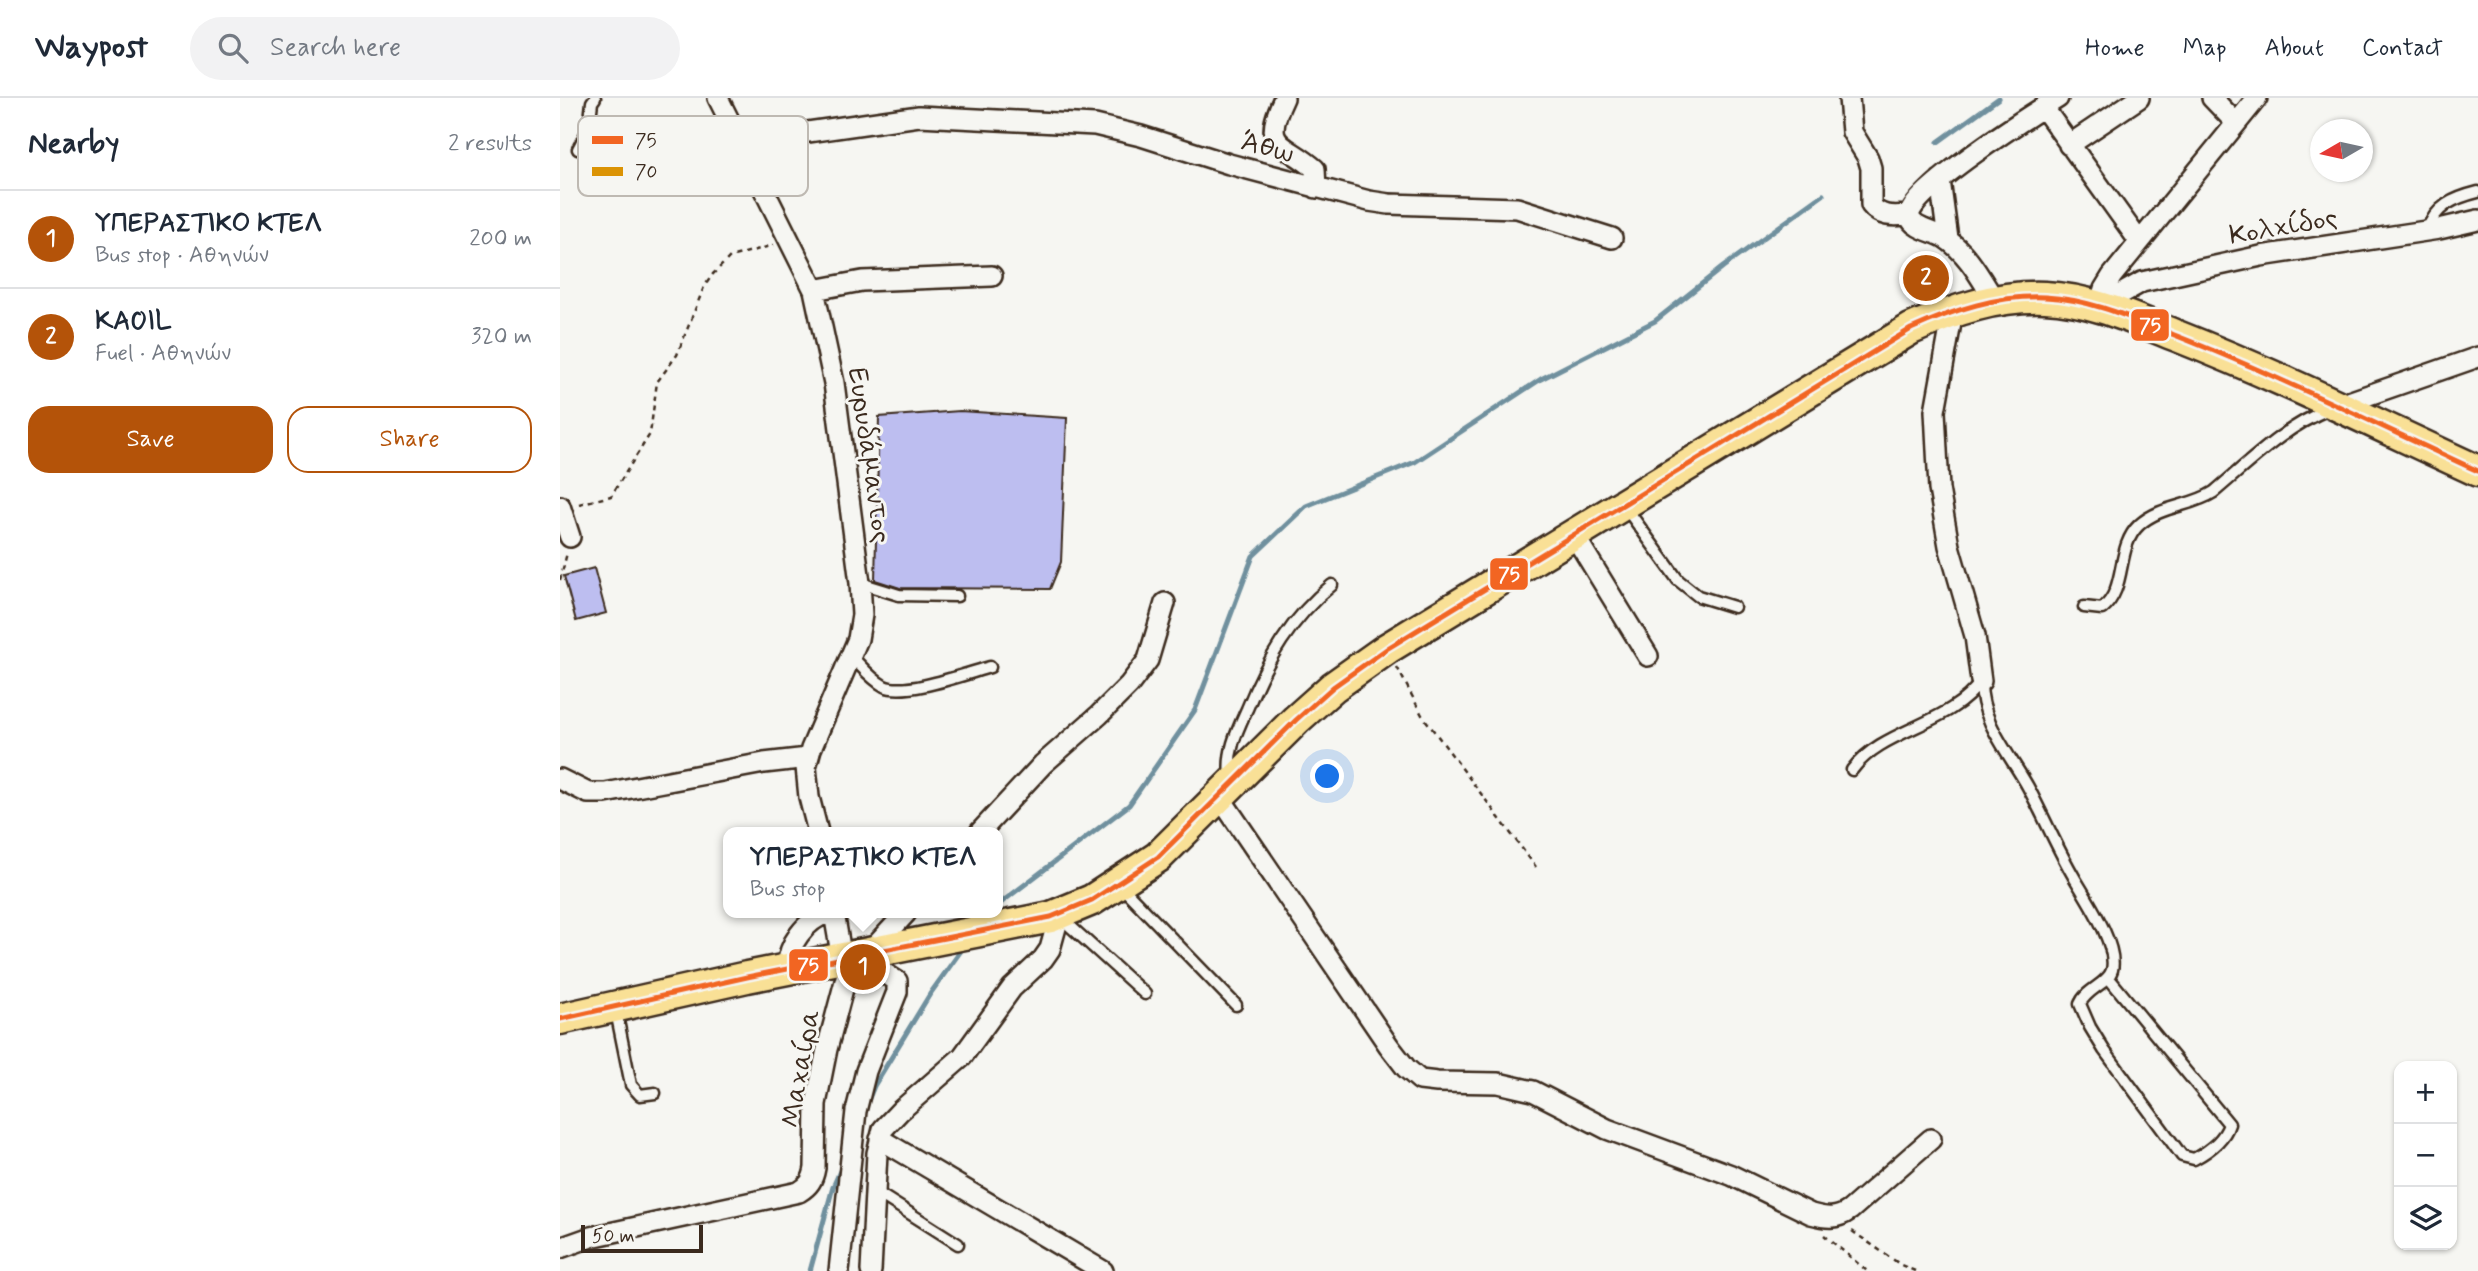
<!DOCTYPE html>
<html lang="en">
<head>
<meta charset="utf-8">
<style>
  :root { --surface:#fff; --page:#f2f2f3; --text:#1f2937; --muted:#747a83; --line:#e0e1e3; --accent:#b45309 }
  body { margin:0; font-family:Mynerve,sans-serif; background:var(--page); color:var(--text) }
  .controls { position:absolute; right:21px; bottom:21px; display:grid; overflow:hidden; border-radius:14px; box-shadow:0 2px 5px #0004 }
  .controls button { width:63px; height:63px; display:grid; place-items:center; padding:0; border:0; border-bottom:2px solid var(--line); background:var(--surface); color:var(--text); font:35px sans-serif }
  .compass { position:absolute; left:1750px; top:21px; width:63px; height:63px; border-radius:50%; background:var(--surface); box-shadow:0 2px 5px #0004; rotate:261deg }
  .scale { position:absolute; left:21px; bottom:18px; width:122px; box-sizing:border-box; padding-left:7px; border:4px solid #3b2a1e; border-top:0; font-size:19px; line-height:24px; white-space:nowrap; color:#3b2a1e; -webkit-text-stroke:5px #f6f6f2; paint-order:stroke }
  .you { position:absolute; left:768px; top:679px; width:24px; height:24px; margin:-18px; border:5px solid #fff; border-radius:50%; background:#1a73e8; box-shadow:0 0 0 10px #1a73e833 }
  .badge { display:grid; place-items:center; width:46px; height:46px; border-radius:50%; background:var(--accent); color:#fff; font-size:23px; font-weight:700 }
  .pin { position:absolute; translate:-50% -50%; border:4px solid #fff; box-shadow:0 2px 7px #0006 }
  .popup { position:absolute; left:163px; top:729px; width:280px; height:91px; box-sizing:border-box; display:grid; place-content:center; border-radius:14px; background:var(--surface); filter:drop-shadow(0 2px 5px #0005); font-size:23px; white-space:nowrap; color:var(--muted) }
  .popup b { font-size:26px; color:var(--text) }
  .popup::after { content:''; position:absolute; left:50%; top:100%; margin-left:-14px; border:14px solid transparent; border-top-color:var(--surface) }
  .list { margin:0; padding:0; list-style:none }
  h2 { display:flex; justify-content:space-between; align-items:center; height:91px; margin:0; padding:0 28px; font-size:30px }
  h2 small { font-size:23px; font-weight:400; color:var(--muted) }
  .list li { display:grid; grid-template-columns:46px 1fr auto; gap:21px; align-items:center; box-sizing:border-box; height:98px; padding:0 28px; border-top:2px solid var(--line) }
  .list b { display:block; font-size:26px; white-space:nowrap }
  .list p { margin:0; font-size:23px; white-space:nowrap; color:var(--muted) }
  .list em { font-size:23px; font-style:normal; color:var(--muted) }
  .actions { display:flex; gap:14px; padding:21px 28px }
  .actions a { flex:1; padding:16px 0; border:2px solid var(--accent); border-radius:21px; text-align:center; font-size:24px; color:var(--accent) }
  .actions .main { background:var(--accent); color:#fff }
  .icon { flex:none; width:38px; height:38px; fill:none; stroke:currentColor; stroke-width:2; stroke-linecap:round; stroke-linejoin:round }
  .map { position:relative; flex:none; width:1918px; height:1173px; overflow:hidden }
  header { display:flex; align-items:center; gap:42px; box-sizing:border-box; height:98px; padding:0 35px; background:var(--surface); border-bottom:2px solid var(--line) }
  header strong { font-size:33px }
  nav { display:flex; gap:38px; margin-inline-start:auto; font-size:24px }
  .search { width:490px; height:63px; background:var(--page); display:flex; align-items:center; gap:18px; box-sizing:border-box; padding:0 24px; border-radius:38px; color:var(--muted); font-size:26px }
  main { display:flex }
  aside { flex:1; background:var(--surface) }
  .map>svg:first-child { display:block }
</style>
</head>
<body>
<header>
<strong>Waypost</strong>
<div class="search"><svg class="icon" aria-label="search" viewBox="0 0 24 24"><circle cx="10" cy="10" r="6"/><path d="M15 15l6 6"/></svg>Search here</div>
<nav><a>Home</a><a>Map</a><a>About</a><a>Contact</a></nav>
</header>
<main>
<aside>
<h2>Nearby<small>2 results</small></h2>
<ul class="list">
<li><span class="badge">1</span><div><b>ΥΠΕΡΑΣΤΙΚΟ ΚΤΕΛ</b><p>Bus stop · Αθηνών</p></div><em>200 m</em></li>
<li><span class="badge">2</span><div><b>KAOIL</b><p>Fuel · Αθηνών</p></div><em>320 m</em></li>
</ul>
<div class="actions"><a class="main">Save</a><a>Share</a></div>
</aside>
<div class="map">
<svg width="1918" height="1173" viewBox="0 0 1918 1173">
  <rect width="100%" height="100%" fill="#f6f6f2"/>
  <filter id="ink" filterUnits="userSpaceOnUse"><feTurbulence type="fractalNoise" baseFrequency=".0143" numOctaves="2"/><feDisplacementMap in="SourceGraphic" scale="14" xChannelSelector="R" yChannelSelector="G"/><feConvolveMatrix kernelMatrix="1 2 1 2 8 2 1 2 1" color-interpolation-filters="sRGB"/></filter>
  <g filter="url(#ink)">
    <g fill="none" stroke-linecap="round" stroke-linejoin="round">
      <path stroke="#6f909e" stroke-width="5" d="M1378,44L1439,0
        M438,807L569,707L635,612L693,458L746,408L855,364L981,281L1095,223L1163,169L1263,97
        M307,1005L314,988L370,896L405,847
        M250,1173L273,1089L283,1066"/>
    </g>
    <path fill="#bdbef0" stroke="#3b2a1e" stroke-width="2" d="M1373,181L1382,195L1367,204L1358,189Z
      M400,313L507,320L501,464L490,491L340,490L315,482L319,319Z
      M34,470L46,515L16,523L4,478Z"/>
    <g fill="none" stroke-linecap="round" stroke-linejoin="round">
      <defs>
        <path id="lane" d="M18,51L29,30L32,4L35,0
          M127,70L161,61L182,48
          M1867,133C1875,108 1894,100 1918,94
          M1066,410L1118,482L1138,498L1174,509
          M300,485L339,497L397,498
          M1524,509L1542,511C1568,490 1555,450 1579,427C1601,407 1631,409 1654,394C1692,362 1723,330 1769,311
          M292,559C302,569 311,581 324,588C345,598 405,576 430,569
          M1421,583C1420,623 1449,655 1468,689C1484,719 1497,750 1514,779C1526,800 1558,846 1552,872C1548,886 1526,891 1520,906L1530,929L1544,952L1622,1058L1634,1061C1647,1054 1664,1042 1669,1026L1548,879
          M1292,672C1323,630 1390,628 1421,583
          M670,678C667,653 677,633 687,611C707,562 731,520 772,487
          M559,786L676,907
          M500,819L585,896
          M56,913L71,987L80,997L95,995
          M316,1094L398,1146"/>
        <path id="street" d="M158,0L254,192L274,285L300,485L302,517L298,541L251,651L246,669L249,699L258,734
          M724,0C700,51 723,43 755,71L756,90
          M1289,0L1292,34L1308,60L1311,70V107C1321,120 1334,118 1349,117
          M1652,0L1676,25
          M1483,9L1579,143
          M1509,47L1579,0
          M182,48L234,36L359,18L535,27L581,38L669,66L809,103L829,106L957,110L1052,140
          M1380,82L1388,141
          M254,192L302,183L432,178
          M1435,203C1421,181 1408,155 1385,140C1376,134 1353,131 1350,119C1343,97 1477,13 1498,0
          M1539,208L1544,191L1552,178L1697,0
          M1550,212L1561,196L1582,184L1701,158L1879,131L1918,122
          M1393,214L1375,313L1379,391L1389,448L1415,538L1421,583
          M1777,308L1918,259
          M0,408L10,439
          M1014,437L1088,558
          M0,681L28,695H45L204,665L248,660
          M659,698L829,948L846,970L860,982L877,984L938,985L973,993L1047,1031L1171,1077L1251,1116C1266,1120 1276,1122 1290,1112L1371,1041
          M420,734L483,666L539,617L569,587L588,562L605,505
          M274,815L282,861
          M309,855L346,815
          M228,871C226,848 246,821 269,815
          M320,1041L543,1173
          M0,1150L31,1139L239,1094C249,1088 253,1082 255,1070L256,1006L267,951L288,872L287,860
          M279,1173L296,1013L306,973L337,894V883L326,876L286,881
          M311,1173L317,1055L323,1031L340,1013L402,959L452,890L483,861L490,851L500,815"/>
        <path id="primary" d="M0,921L187,879L491,819L532,802L598,759L736,622L773,589L828,550L1351,231C1393,212 1438,197 1485,199C1531,201 1574,221 1617,238C1719,278 1818,327 1918,373"/>
      </defs>
      <use href="#lane" stroke="#3b2a1e" stroke-width="15"/>
      <use href="#street" stroke="#3b2a1e" stroke-width="24"/>
      <use href="#primary" stroke="#3b2a1e" stroke-width="35"/>
      <path stroke="#3b2a1e" stroke-width="2.5" stroke-dasharray="5 5" stroke-linecap="butt" d="M19,406L51,398L90,336L97,284L117,257L144,189L153,176L170,159L214,147
        M0,482L7,455
        M837,569L862,617L976,769
        M1292,1133L1341,1167L1355,1173
        M1264,1137L1307,1173"/>
      <use href="#lane" stroke="#f6f6f2" stroke-width="10"/>
      <use href="#street" stroke="#f6f6f2" stroke-width="19"/>
      <use href="#primary" stroke="#f9e096" stroke-width="30"/>
      <defs>
        <path id="bus-1" d="M0,921L187,879L491,819L532,802L598,759L736,622L773,589L828,550L1351,231C1393,212 1438,197 1485,199C1531,201 1574,221 1617,238C1719,278 1818,327 1918,373"/>
      </defs>
      <use href="#bus-1" stroke="#f6f6f2" stroke-width="10"/>
      <use href="#bus-1" stroke="#f26522" stroke-width="5"/>
    </g>
  </g>
  <g text-anchor="middle" stroke-width="6" stroke-linejoin="round" paint-order="stroke">
    <g font-size="28" fill="#3b2a1e" stroke="#f6f6f2">
      <text transform="translate(708 48) rotate(15)" y="10">Άθω</text>
      <text transform="translate(1723 127) rotate(-10)" y="10">Κολχίδος</text>
      <text transform="translate(311 357) rotate(82)" y="10">Ευρυδάμαντος</text>
      <text transform="translate(239 970) rotate(-80)" y="10">Μαχαίρα</text>
    </g>
  </g>
  <rect x="18" y="18" width="230" height="80" rx="10" fill="#f6f6f2" stroke="#beb9b2" stroke-width="2"/>
  <rect x="32" y="38" width="31" height="8" fill="#f26522"/>
  <rect x="32" y="69" width="31" height="9" fill="#db9304"/>
  <g font-size="19" fill="#3b2a1e">
    <text x="75" y="49">75</text>
    <text x="75" y="80">70</text>
  </g>
  <g stroke="#f6f6f2" stroke-width="2.5">
    <rect x="1570" y="210" width="40" height="34" rx="7" fill="#f26522"/>
    <rect x="929" y="459" width="40" height="34" rx="7" fill="#f26522"/>
    <rect x="228" y="850" width="41" height="34" rx="7" fill="#f26522"/>
  </g>
  <g font-size="19" text-anchor="middle" font-weight="bold" fill="#fff">
    <text x="1590" y="234">75</text>
    <text x="949" y="483">75</text>
    <text x="248" y="874">75</text>
  </g>
</svg>
<div class="controls">
<button>+</button>
<button>−</button>
<button><svg class="icon" aria-label="layers" viewBox="0 0 24 24"><path d="M12 4l9 5-9 5-9-5zM3 14l9 5 9-5"/></svg></button>
</div>
<svg class="compass" viewBox="-18 -18 36 36"><path d="M0-13l5 13h-10z" fill="#e53935"/><path d="M0 13l5-13h-10z" fill="#747a83"/></svg>
<div class="scale">50 m</div>
<div class="you"></div>
<div class="pin badge" style="left:303px;top:869px">1</div>
<div class="popup"><b>ΥΠΕΡΑΣΤΙΚΟ ΚΤΕΛ</b>Bus stop</div>
<div class="pin badge" style="left:1366px;top:180px">2</div>
</div>
</main>
</body>
</html>
